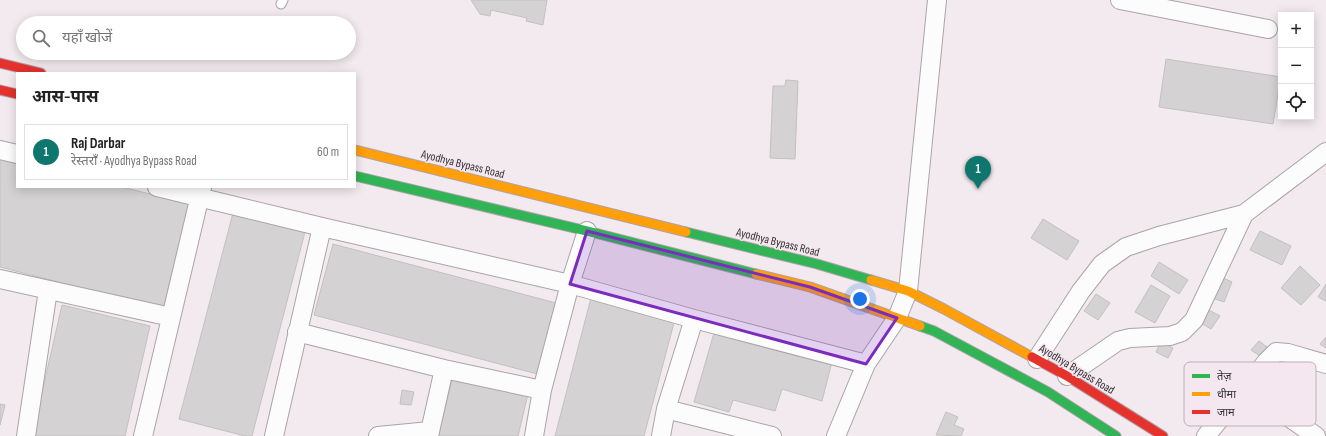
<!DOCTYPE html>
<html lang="hi">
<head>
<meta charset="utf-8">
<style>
  :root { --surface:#fff; --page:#f6f6f6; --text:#222; --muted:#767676; --line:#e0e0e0; --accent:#0f766e }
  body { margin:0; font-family:"Sofia Sans Condensed","Noto Sans Devanagari",sans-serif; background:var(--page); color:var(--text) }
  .controls { position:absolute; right:12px; top:12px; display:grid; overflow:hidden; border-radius:0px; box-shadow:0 2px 10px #0003 }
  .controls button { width:36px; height:36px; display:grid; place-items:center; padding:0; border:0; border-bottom:1px solid var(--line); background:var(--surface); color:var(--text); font:20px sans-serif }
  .you { position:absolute; left:860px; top:299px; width:14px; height:14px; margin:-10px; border:3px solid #fff; border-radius:50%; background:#1a73e8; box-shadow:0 0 0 6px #1a73e833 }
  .badge { display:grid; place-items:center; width:26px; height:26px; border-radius:50%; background:var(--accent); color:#fff; font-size:13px; font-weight:700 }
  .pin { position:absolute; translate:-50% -33px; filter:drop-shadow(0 1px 2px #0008) }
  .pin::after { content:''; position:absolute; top:21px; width:14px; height:12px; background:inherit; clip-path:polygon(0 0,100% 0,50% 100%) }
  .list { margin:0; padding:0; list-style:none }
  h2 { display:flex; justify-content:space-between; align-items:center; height:52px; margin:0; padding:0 16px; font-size:17px }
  h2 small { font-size:13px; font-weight:400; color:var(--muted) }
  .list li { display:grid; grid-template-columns:26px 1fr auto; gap:12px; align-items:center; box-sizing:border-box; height:56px; margin:0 8px 8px; padding:0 8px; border:1px solid var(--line); border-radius:0px }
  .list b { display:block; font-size:15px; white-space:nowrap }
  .list p { margin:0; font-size:13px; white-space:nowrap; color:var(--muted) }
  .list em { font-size:13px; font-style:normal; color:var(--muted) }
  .icon { flex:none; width:22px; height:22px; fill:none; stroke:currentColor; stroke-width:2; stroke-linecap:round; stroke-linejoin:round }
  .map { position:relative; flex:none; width:1326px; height:436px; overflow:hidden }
  .search { position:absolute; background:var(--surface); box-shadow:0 2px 10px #0003; left:16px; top:16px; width:340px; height:44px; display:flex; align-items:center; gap:10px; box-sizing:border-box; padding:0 14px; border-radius:22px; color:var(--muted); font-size:15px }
  .panel { position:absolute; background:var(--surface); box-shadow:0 2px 10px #0003; left:16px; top:72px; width:340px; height:116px; border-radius:0px }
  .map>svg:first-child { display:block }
</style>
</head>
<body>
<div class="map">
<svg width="1326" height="436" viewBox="0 0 1326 436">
  <rect width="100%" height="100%" fill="#f2eaee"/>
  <path fill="#d4d2d2" stroke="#c2c0c0" d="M471,0H547L543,25L526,21L527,18L491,10L490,16L480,14Z
    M1166,59L1281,77L1273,124L1159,107Z
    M786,80L798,81L795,159L770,158L773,86H785Z
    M0,156L17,160V187H122L190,204L163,309L0,267Z
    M233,213L305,232L252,436H245L179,419Z
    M1043,219L1079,241L1067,260L1031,238Z
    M1260,231L1291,246L1282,265L1250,250Z
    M333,244L560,304L541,375L314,315Z
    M1159,262L1188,280L1179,294L1151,276Z
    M1300,266L1320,285L1301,305L1281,288Z
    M1221,277L1232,282L1224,302L1212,298Z
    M1326,284V301L1318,297Z
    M1151,285L1170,296L1155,323L1135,312Z
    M1096,294L1110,303L1098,320L1084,311Z
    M591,298L675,319L644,436H555Z
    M62,305L150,326L125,436H32Z
    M1209,310L1220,316L1211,329L1201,323Z
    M716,326L833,358L822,401L782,389L775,411L733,400L729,412L694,402Z
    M1326,337V348L1320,344Z
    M1259,341L1267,347L1260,356L1251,350Z
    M1161,342L1173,348L1168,358L1156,352Z
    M1279,358L1289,366L1271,385L1262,376Z
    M453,376L528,394L518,436H438Z
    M402,390L414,392L411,405L400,404Z
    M0,404L5,405L0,425Z
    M946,412L958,417L954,425L964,429L961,436L936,435Z"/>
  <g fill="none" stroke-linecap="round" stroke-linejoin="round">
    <defs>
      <path id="lane" d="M281,4L283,0"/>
      <path id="street" d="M1120,0L1268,29
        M0,150L17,154
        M157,187L322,227L570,284L694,319L866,364
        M0,279L171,317
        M297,332L444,369L542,390
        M1037,359L1081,291L1102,264L1126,247L1159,236L1244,214L1326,152
        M1067,376L1118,341L1130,338L1170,336L1182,332L1194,320L1244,214
        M1246,388L1316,436
        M666,409L772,436
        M26,436L48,290
        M143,436L202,187
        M274,436L322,227
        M378,436L430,431
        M429,436L444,369
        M534,436L542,390L570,284L587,231
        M661,436L666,409L694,319
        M836,436L866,364L897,318L908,291L937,0
        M1206,436L1267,361L1276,352L1288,353L1326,364"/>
      <path id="fast" d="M355,176L587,231L756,274
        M686,232L817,264L871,280
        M920,326L934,331L1048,392L1116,436"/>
      <path id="slow" d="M355,150L686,232
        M756,274L810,287L920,326
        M871,280L908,291L944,309L1032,357"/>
      <path id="jam" d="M0,63L41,73
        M0,90L17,94
        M1032,357L1067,376L1163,436"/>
    </defs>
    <use href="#lane" stroke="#aaa4a7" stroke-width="11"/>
    <use href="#street" stroke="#aaa4a7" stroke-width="20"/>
    <use href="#fast" stroke="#afa1aa" stroke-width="11"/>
    <use href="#slow" stroke="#afa1aa" stroke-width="11"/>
    <use href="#jam" stroke="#afa1aa" stroke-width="11"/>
    <use href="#lane" stroke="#fdfcfc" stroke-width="9"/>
    <use href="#street" stroke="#fdfcfc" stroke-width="18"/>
    <use href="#fast" stroke="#30b455" stroke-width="9"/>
    <use href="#slow" stroke="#ff9f0a" stroke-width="9"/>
    <use href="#jam" stroke="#e5322d" stroke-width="9"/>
  </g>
  <path fill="#7b2cbf" fill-opacity="0.2" stroke="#7b2cbf" stroke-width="3" stroke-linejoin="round" d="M587,231L810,287L897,318L866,364L570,284Z"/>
  <g text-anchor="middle" stroke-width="3" stroke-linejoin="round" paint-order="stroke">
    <g font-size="12" fill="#363134" stroke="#f5e7ef">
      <text transform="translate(463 164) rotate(14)" y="4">Ayodhya Bypass Road</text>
      <text transform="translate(778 242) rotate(14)" y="4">Ayodhya Bypass Road</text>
      <text transform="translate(1077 369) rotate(31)" y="4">Ayodhya Bypass Road</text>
    </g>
  </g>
  <rect x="1184" y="362" width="132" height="64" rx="6" fill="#f5e7ef" stroke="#bcb0b7" stroke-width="1"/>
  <rect x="1192" y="374" width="18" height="4" fill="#30b455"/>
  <rect x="1192" y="392" width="18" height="4" fill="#ff9f0a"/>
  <rect x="1192" y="410" width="18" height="4" fill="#e5322d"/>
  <g font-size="11" fill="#363134">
    <text x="1217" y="380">तेज़</text>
    <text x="1217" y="398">धीमा</text>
    <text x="1217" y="416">जाम</text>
  </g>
</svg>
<div class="controls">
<button>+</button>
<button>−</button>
<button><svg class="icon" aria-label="locate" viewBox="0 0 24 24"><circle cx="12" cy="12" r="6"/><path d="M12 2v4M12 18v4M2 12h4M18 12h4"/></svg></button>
</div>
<div class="you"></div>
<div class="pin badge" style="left:978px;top:189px">1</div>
<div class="search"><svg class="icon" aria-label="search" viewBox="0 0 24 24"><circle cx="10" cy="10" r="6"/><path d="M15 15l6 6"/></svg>यहाँ खोजें</div>
<section class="panel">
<h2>आस-पास<small></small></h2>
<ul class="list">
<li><span class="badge">1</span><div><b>Raj Darbar</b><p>रेस्तराँ · Ayodhya Bypass Road</p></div><em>60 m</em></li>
</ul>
</section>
</div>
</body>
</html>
